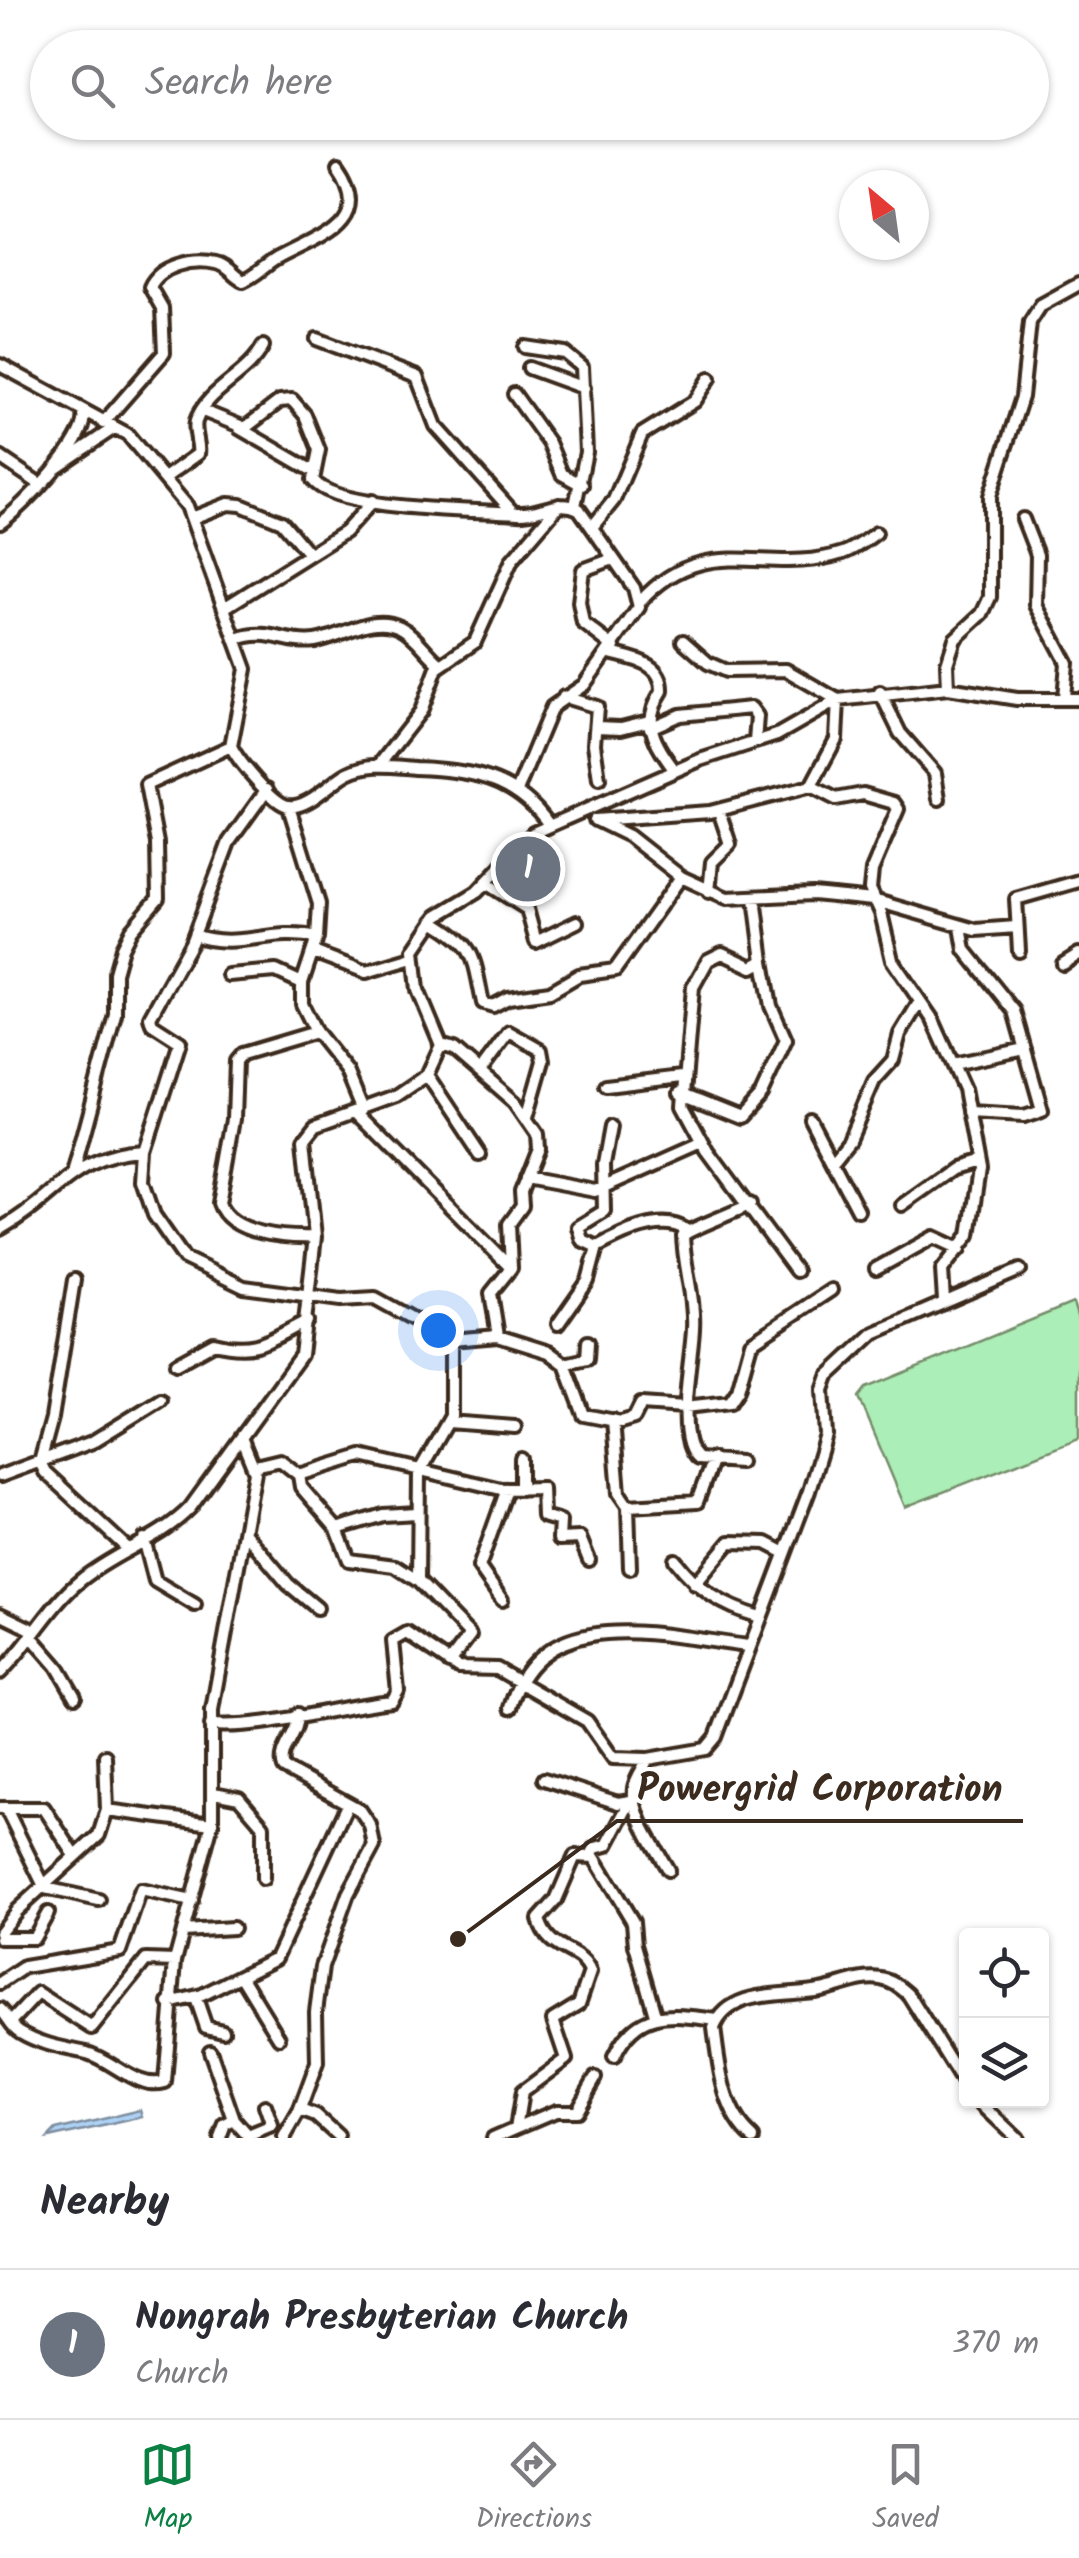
<!DOCTYPE html>
<html lang="en">
<head>
<meta charset="utf-8">
<style>
  :root { --surface:#fff; --page:#f2f2f3; --text:#2b2b33; --muted:#7c7c81; --line:#e1e1e2; --accent:#0b8043 }
  body { margin:0; font-family:Kalam,sans-serif; background:var(--page); color:var(--text) }
  .controls { position:absolute; right:30px; bottom:30px; display:grid; overflow:hidden; border-radius:10px; box-shadow:0 2px 8px #0004 }
  .controls button { width:90px; height:90px; display:grid; place-items:center; padding:0; border:0; border-bottom:2px solid var(--line); background:var(--surface); color:var(--text); font:50px sans-serif }
  .compass { position:absolute; left:839px; top:170px; width:90px; height:90px; border-radius:50%; background:var(--surface); box-shadow:0 2px 8px #0004; rotate:331deg }
  .you { position:absolute; left:438px; top:1330px; width:35px; height:35px; margin:-25px; border:8px solid #fff; border-radius:50%; background:#1a73e8; box-shadow:0 0 0 15px #1a73e833 }
  .badge { display:grid; place-items:center; width:65px; height:65px; border-radius:50%; background:var(--accent); color:#fff; font-size:32px; font-weight:700 }
  .pin { position:absolute; translate:-50% -50%; border:5px solid #fff; box-shadow:0 2px 10px #0006 }
  .list { margin:0; padding:0; list-style:none }
  h2 { display:flex; justify-content:space-between; align-items:center; height:130px; margin:0; padding:0 40px; font-size:42px }
  h2 small { font-size:32px; font-weight:400; color:var(--muted) }
  .list li { display:grid; grid-template-columns:65px 1fr auto; gap:30px; align-items:center; box-sizing:border-box; height:150px; padding:0 40px; border-top:2px solid var(--line) }
  .list b { display:block; font-size:38px; white-space:nowrap }
  .list p { margin:0; font-size:32px; white-space:nowrap; color:var(--muted) }
  .list em { font-size:32px; font-style:normal; color:var(--muted) }
  .icon { flex:none; width:55px; height:55px; fill:none; stroke:currentColor; stroke-width:2; stroke-linecap:round; stroke-linejoin:round }
  .map { position:relative; flex:none; width:1079px; height:2138px; overflow:hidden }
  .search { position:absolute; background:var(--surface); box-shadow:0 2px 8px #0004; left:30px; right:30px; top:30px; height:110px; display:flex; align-items:center; gap:25px; box-sizing:border-box; padding:0 35px; border-radius:55px; color:var(--muted); font-size:38px }
  .sheet { height:280px; background:var(--surface) }
  nav { display:flex; justify-content:space-around; align-items:center; box-sizing:border-box; height:140px; border-top:2px solid var(--line); background:var(--surface); font-size:28px; color:var(--muted) }
  nav a { display:grid; justify-items:center; gap:5px }
  nav .on { color:var(--accent) }
  .map>svg:first-child { display:block }
</style>
</head>
<body>
<div class="map">
<svg width="1079" height="2138" viewBox="0 0 1079 2138">
  <rect width="100%" height="100%" fill="#fff"/>
  <filter id="ink" filterUnits="userSpaceOnUse"><feTurbulence type="fractalNoise" baseFrequency=".01" numOctaves="2"/><feDisplacementMap in="SourceGraphic" scale="20" xChannelSelector="R" yChannelSelector="G"/><feConvolveMatrix kernelMatrix="1 2 1 2 8 2 1 2 1" color-interpolation-filters="sRGB"/></filter>
  <g filter="url(#ink)">
    <path fill="#aceeb7" stroke="#748c6a" stroke-width="2.5" d="M1073,1303L1079,1322V1439L905,1507L859,1397L866,1388Z"/>
    <path fill="#add2f6" stroke="#7f8fa0" stroke-width="2.5" d="M141,2110L143,2117L48,2138L56,2130Z"/>
    <g fill="none" stroke-linecap="round" stroke-linejoin="round">
      <defs>
        <path id="street" d="M317,339L417,377L436,426L512,511
          M525,347L565,353L582,367L586,452L575,506
          M0,365L127,434L187,506L246,669L231,746C238,761 273,803 288,806C307,810 332,781 348,773C370,762 391,766 415,768C469,770 516,776 549,825
          M529,368L584,388
          M514,394L549,443L562,474L582,485
          M203,411L245,428L280,401L292,400L305,415L319,450L313,480C335,511 479,510 518,513C539,515 557,498 579,509L634,588L639,607L584,685L552,707L517,791
          M103,423L164,353L162,308L150,287C160,265 193,258 216,263C227,265 233,276 243,281C256,276 264,266 276,259C318,236 379,220 339,163
          M239,428L313,471
          M0,457L40,484
          M55,468L114,428
          M166,477L198,454C200,443 193,432 196,421C207,389 248,376 263,346
          M192,518L228,504L241,505L282,522L309,554
          M1023,519L1037,555L1036,605L1067,663L1064,698
          M0,523C22,508 89,439 83,414
          M593,526L614,500L642,434L695,401L710,378
          M613,559L583,570L579,602L583,623L614,647
          M640,602C705,529 767,578 843,553C855,549 866,540 876,533
          M224,608L345,532L373,501
          M237,639C270,627 285,645 315,641C343,637 371,613 400,627C416,635 427,654 441,665
          M610,653C633,659 663,662 662,691C641,723 654,742 675,771
          M948,688L947,664L955,639L982,614L990,597V496L1022,397L1030,322L1041,305L1079,284
          M880,692L900,733L935,773L939,799
          M564,697L597,707L594,744L599,779
          M596,727L621,728L649,721
          M650,728L680,715L751,708L757,716L755,742
          M379,765L421,711L437,668L475,642L512,560L559,505
          M811,786L836,799L863,794L894,803L898,809L872,870L870,889L881,913L892,960L933,1020L964,1089L979,1170L969,1235L942,1270L944,1301
          M267,789L229,842L191,943L150,1017L152,1024L180,1042L145,1152L143,1182L154,1215L184,1258L244,1287L341,1300L375,1298L451,1340L498,1336L549,1352L565,1364L584,1415L621,1422L634,1418L641,1404L685,1407L730,1402L738,1390L751,1343L831,1290
          M289,807L319,904L317,938L302,983V1004L316,1032L347,1071L363,1110
          M595,820L710,812L811,786L836,739L838,700L786,670L726,671L708,663L683,641
          M596,820L629,836L681,877L727,898L813,894L873,900L976,930L1016,927
          M486,883L527,909L536,942L577,922
          M709,892L712,862L730,844L719,811
          M755,898L763,961L752,967L722,953L708,960L693,987L683,1106L708,1152L796,1271
          M433,921C477,947 473,956 483,1003L493,1006L508,998L550,992L579,975L615,970L681,877
          M961,927L965,950L1014,1011L1042,1110L1024,1116L968,1113
          M194,935C238,951 272,927 317,938
          M1019,951L1016,899L1079,881
          M313,952L366,972L413,958
          M1063,964L1079,954
          M228,975L276,971L302,983
          M441,1045L454,1049L515,1102L537,1134L538,1149L521,1192L522,1206L509,1224L511,1268
          M953,1064L1025,1049
          M480,1071L509,1032L541,1050L543,1061L527,1117
          M427,1075L480,1155
          M606,1086L682,1077
          M680,1093L740,1117L761,1094L786,1040L771,1006L763,961
          M356,1112L511,1268L491,1293L498,1336
          M810,1118L858,1210
          M833,1159L849,1139L874,1081L893,1060L900,1034L920,1001
          M73,1171L115,1014V973L122,948L131,930L158,898L157,843L146,785L231,746
          M526,1178L595,1191L703,1143
          M902,1205L953,1169L977,1162
          M0,1229C60,1196 69,1156 145,1152
          M315,1237C287,1238 230,1235 219,1203L234,1119L236,1061L242,1054L316,1032
          M597,1247L582,1240L578,1227L604,1211L603,1165L610,1127
          M876,1269L934,1237L960,1249
          M74,1280L52,1418L40,1462L45,1472L127,1548
          M558,1324L588,1281L597,1247C620,1234 661,1213 686,1230
          M176,1364L214,1343C258,1354 268,1340 307,1321
          M565,1364L587,1359L588,1342
          M613,1420L619,1493L628,1506L697,1502L713,1459
          M448,1422L515,1427
          M740,1462L698,1459C674,1440 692,1359 693,1329C695,1297 684,1268 683,1236C688,1229 735,1213 750,1204
          M255,1466L280,1460L299,1475L301,1487L337,1529L349,1560L395,1566L418,1581L470,1635L449,1663
          M299,1475L361,1456L501,1489L542,1488L543,1516L560,1521L559,1539L580,1538L589,1560
          M0,1476L92,1442L160,1400
          M521,1489V1459
          M628,1506L630,1568
          M337,1529L383,1515L417,1513
          M245,1533L288,1584L317,1608
          M144,1539L155,1581L195,1605
          M675,1560C699,1591 723,1606 760,1617
          M418,1581L419,1472L451,1416V1340
          M695,1584L730,1542L766,1543L785,1553
          M502,1600L479,1567L507,1489
          M0,1614L35,1631
          M31,1636L57,1666L75,1697
          M0,1673C30,1644 48,1607 81,1580C115,1552 160,1539 190,1508L301,1355L315,1237L305,1139L316,1125L396,1096L427,1075L441,1045L418,990L414,950L437,916L477,892L533,833L700,760L777,735L838,700L948,688L1017,699H1079
          M510,1708C540,1599 666,1637 748,1646
          M211,1725C267,1729 333,1707 392,1701L398,1691L393,1641L407,1633L458,1668L497,1669L587,1721L613,1758L648,1759L706,1749L716,1737L809,1491L826,1435L823,1390L828,1376L874,1333L1020,1270
          M648,1759C644,1767 635,1779 634,1788C631,1815 656,1848 668,1870
          M544,1779L618,1803L636,1800
          M214,1793L239,1798L263,1826V1879
          M0,1808H44L74,1854
          M107,1810L212,1824
          M7,1811L45,1888L99,1900
          M591,1855L595,1848L607,1845L630,1802
          M183,1931L233,1928
          M0,1932L17,1910L99,1835L107,1810L105,1756
          M0,1938H34L48,1913
          M241,1976L279,2038
          M0,1983L24,1967L120,1951L141,1890L192,1901
          M196,1998L206,2027L223,2031
          M169,2003L202,1995L276,1958L347,1805
          M0,2009C8,2016 11,2027 20,2032C42,2045 63,2048 87,2053C113,2060 136,2090 165,2082L175,1961L212,1824V1710L255,1472L242,1440
          M11,2022L38,1993L92,2028L146,1960L175,1961
          M210,2051L234,2120L248,2136L272,2126L265,2106
          M614,2057C636,2008 671,2014 717,2020
          M977,2100L1017,2138
          M300,2110L316,2116L338,2136
          M516,2128L556,2111H576L595,2078
          M220,2138L225,2125L234,2120
          M284,2138L299,2112L317,2063L316,2012L322,1967L348,1894L374,1846L370,1825L360,1810L284,1768C277,1749 299,1735 298,1714
          M493,2138L516,2128L522,2092L566,2059L553,2020L579,2004L590,1972C581,1947 548,1954 539,1919L556,1900L575,1856L594,1857L633,1922L635,1945L656,2018
          M753,2138C722,2112 719,2065 714,2028C730,1987 786,1997 820,1990C839,1987 862,1975 881,1979C893,1981 900,1987 908,1994L966,2087"/>
      </defs>
      <use href="#street" stroke="#3b2a1e" stroke-width="18"/>
      <use href="#street" stroke="#fff" stroke-width="10"/>
    </g>
  </g>
  <path fill="none" stroke="#3b2a1e" stroke-width="4" d="M458 1939L617 1821H1023"/>
  <circle fill="#3b2a1e" stroke="#fff" stroke-width="4" cx="458" cy="1939" r="10"/>
  <g font-size="38" text-anchor="middle" font-weight="bold" fill="#3b2a1e" stroke="#fff" stroke-width="8" stroke-linejoin="round" paint-order="stroke">
    <text x="820" y="1801">Powergrid Corporation</text>
  </g>
</svg>
<div class="controls">
<button><svg class="icon" aria-label="locate" viewBox="0 0 24 24"><circle cx="12" cy="12" r="6"/><path d="M12 2v4M12 18v4M2 12h4M18 12h4"/></svg></button>
<button><svg class="icon" aria-label="layers" viewBox="0 0 24 24"><path d="M12 4l9 5-9 5-9-5zM3 14l9 5 9-5"/></svg></button>
</div>
<svg class="compass" viewBox="-18 -18 36 36"><path d="M0-13l5 13h-10z" fill="#e53935"/><path d="M0 13l5-13h-10z" fill="#7c7c81"/></svg>
<div class="you"></div>
<div class="pin badge" style="left:528px;top:869px;background:#6b7280">1</div>
<div class="search"><svg class="icon" aria-label="search" viewBox="0 0 24 24"><circle cx="10" cy="10" r="6"/><path d="M15 15l6 6"/></svg>Search here</div>
</div>
<section class="sheet">
<h2>Nearby<small></small></h2>
<ul class="list">
<li><span class="badge" style="background:#6b7280">1</span><div><b>Nongrah Presbyterian Church</b><p>Church</p></div><em>370 m</em></li>
</ul>
</section>
<nav>
<a class="on"><svg class="icon" aria-label="map" viewBox="0 0 24 24"><path d="M3 6l6-2 6 2 6-2v14l-6 2-6-2-6 2zM9 4v14M15 6v14"/></svg>Map</a>
<a><svg class="icon" aria-label="directions" viewBox="0 0 24 24"><path d="M12 3l9 9-9 9-9-9zM9 14v-3h6M13 9l2 2-2 2"/></svg>Directions</a>
<a><svg class="icon" aria-label="saved" viewBox="0 0 24 24"><path d="M7 4h10v16l-5-4-5 4z"/></svg>Saved</a>
</nav>
</body>
</html>
